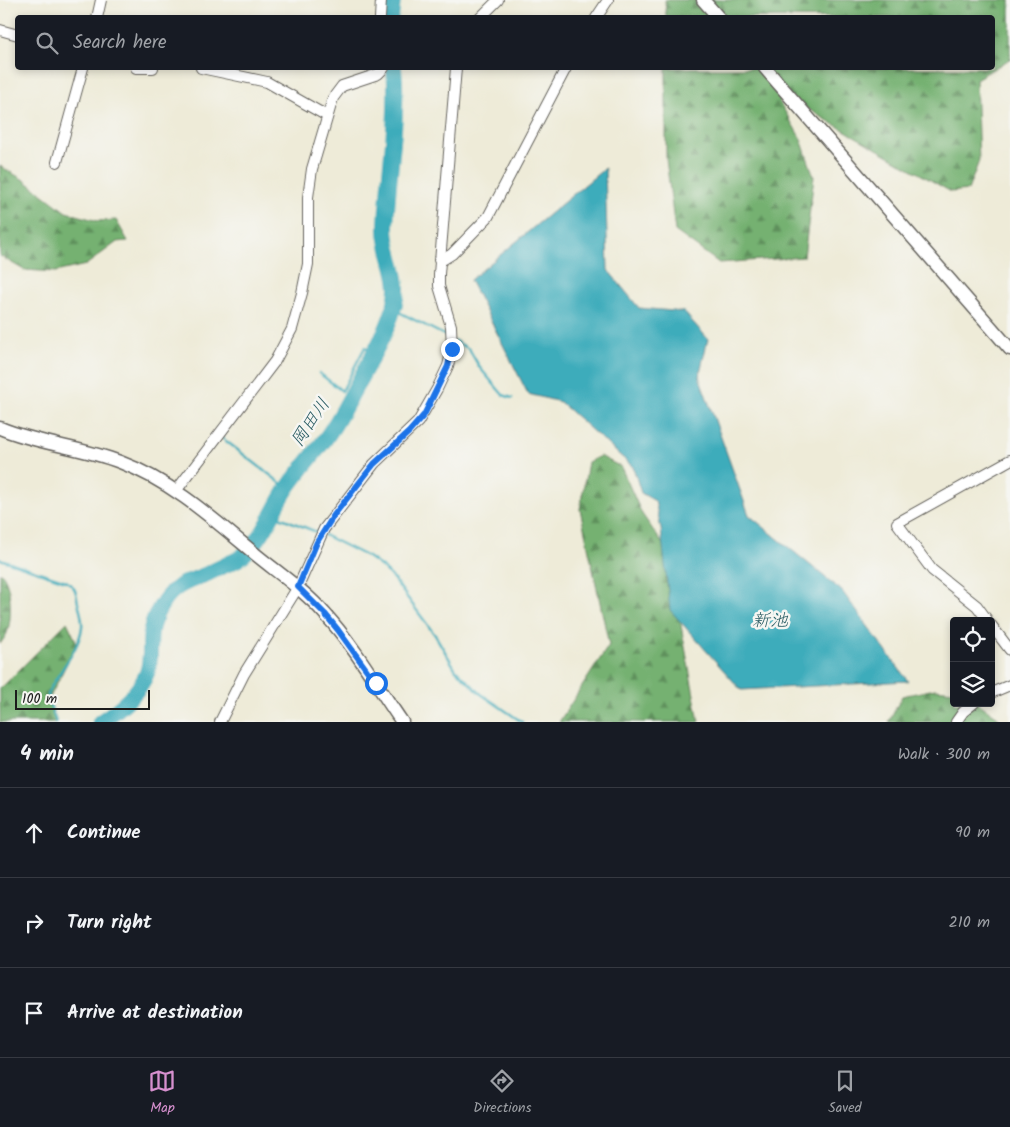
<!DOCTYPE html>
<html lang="en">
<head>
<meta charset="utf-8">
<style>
  :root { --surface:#171b24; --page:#242831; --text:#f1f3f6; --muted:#9ea1a6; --line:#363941; --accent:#d690ce }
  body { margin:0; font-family:Kalam,"Klee One",sans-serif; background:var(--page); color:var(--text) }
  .controls { position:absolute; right:15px; bottom:15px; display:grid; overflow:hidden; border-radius:5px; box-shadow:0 2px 8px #0003 }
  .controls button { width:45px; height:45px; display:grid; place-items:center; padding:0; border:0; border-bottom:1px solid var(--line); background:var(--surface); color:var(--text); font:25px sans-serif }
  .scale { position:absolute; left:15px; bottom:12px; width:135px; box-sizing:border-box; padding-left:5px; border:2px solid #1c1c1c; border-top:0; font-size:14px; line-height:18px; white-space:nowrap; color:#1c1c1c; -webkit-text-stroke:4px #f6f6f2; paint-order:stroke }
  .stop { position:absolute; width:15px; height:15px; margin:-11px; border:4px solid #1a73e8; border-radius:50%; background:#fff }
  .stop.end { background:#1a73e8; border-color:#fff; box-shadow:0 1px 5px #0008 }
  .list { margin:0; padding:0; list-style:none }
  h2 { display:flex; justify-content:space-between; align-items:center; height:65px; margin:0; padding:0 20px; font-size:21px }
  h2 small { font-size:16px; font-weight:400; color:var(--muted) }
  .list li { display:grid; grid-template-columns:32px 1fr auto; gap:15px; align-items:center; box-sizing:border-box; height:90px; padding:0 20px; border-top:1px solid var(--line) }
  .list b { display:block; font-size:19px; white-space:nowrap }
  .list em { font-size:16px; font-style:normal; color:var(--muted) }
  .icon { flex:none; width:28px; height:28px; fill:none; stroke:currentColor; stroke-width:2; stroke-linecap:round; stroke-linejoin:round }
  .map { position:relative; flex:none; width:1010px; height:722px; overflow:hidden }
  .search { position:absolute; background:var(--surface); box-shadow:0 2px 8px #0003; left:15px; right:15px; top:15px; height:55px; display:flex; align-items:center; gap:12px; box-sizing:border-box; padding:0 18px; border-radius:5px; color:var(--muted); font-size:19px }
  .sheet { height:335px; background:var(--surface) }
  nav { display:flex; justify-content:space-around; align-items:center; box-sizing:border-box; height:70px; border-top:1px solid var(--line); background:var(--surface); font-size:14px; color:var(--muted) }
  nav a { display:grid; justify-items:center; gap:2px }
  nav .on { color:var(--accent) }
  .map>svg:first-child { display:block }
</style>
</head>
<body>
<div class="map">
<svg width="1010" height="722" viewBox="0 0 1010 722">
  <defs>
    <pattern id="forest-firs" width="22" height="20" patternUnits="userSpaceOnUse" patternTransform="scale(1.25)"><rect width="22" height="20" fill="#74b171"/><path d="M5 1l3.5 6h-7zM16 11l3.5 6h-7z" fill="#5e8f5c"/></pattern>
  </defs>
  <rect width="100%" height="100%" fill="#f6f6f2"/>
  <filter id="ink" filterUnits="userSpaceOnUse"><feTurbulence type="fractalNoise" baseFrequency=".02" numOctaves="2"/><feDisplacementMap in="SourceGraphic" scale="10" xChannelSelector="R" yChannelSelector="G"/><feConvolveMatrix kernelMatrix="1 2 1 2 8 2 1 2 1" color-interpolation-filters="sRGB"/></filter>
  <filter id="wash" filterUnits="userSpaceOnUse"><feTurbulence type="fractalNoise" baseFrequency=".0096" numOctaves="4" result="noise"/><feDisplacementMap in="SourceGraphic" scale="20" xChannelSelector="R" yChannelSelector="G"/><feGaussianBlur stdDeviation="1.12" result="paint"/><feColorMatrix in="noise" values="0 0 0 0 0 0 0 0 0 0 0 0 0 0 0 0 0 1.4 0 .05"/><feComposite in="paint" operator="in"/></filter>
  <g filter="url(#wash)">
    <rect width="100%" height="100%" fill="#eeebd8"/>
    <path fill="url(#forest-firs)" stroke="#486646" d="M665,0H1010V59L976,79L979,161L968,190L951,192L787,97L779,101L801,139L814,177L804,257L719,263L675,231L666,159V68H992V18L666,17Z
      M0,166L24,180L66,212L98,221L116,220L128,241L117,242L86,265L55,272L24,270L0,256Z
      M600,456L621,467L642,514L667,550L699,722H559L609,645L580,509L588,462Z
      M0,572C12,582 12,616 8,630C7,635 3,640 0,644Z
      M67,622L77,643L49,699L55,722H0V689Z
      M935,689L954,691V703H978L998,717L1000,722H889L902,696Z"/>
    <path fill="#3dacbb" stroke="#2c646c" d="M605,168L608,270L639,308L684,312L708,339L699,376L749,515L842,591L908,681L741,690L670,610L661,529L655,501L641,493L633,467L560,402L528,394L470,280Z"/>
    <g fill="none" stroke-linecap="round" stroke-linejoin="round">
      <path stroke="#3dacbb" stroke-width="2.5" d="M393,309L448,337
        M455,341L469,349L480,368L503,395L512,398
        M319,373L342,391L365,347L374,352
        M222,438L287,488
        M272,514L319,533
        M324,535L368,557L383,568L392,577L435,635L456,670L481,694L522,722
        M0,559L66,581C76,587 76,592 78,603C80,611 83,619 82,627C79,651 58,672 48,693L50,705L56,722"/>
      <path stroke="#3dacbb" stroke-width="16" d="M391,18L393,0
        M100,722C117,711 139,693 147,673C152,659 149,645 151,631C153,618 163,599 173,591C182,582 196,579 207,574C217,569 228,564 238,559C264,542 272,510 289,486C302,467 318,451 330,432C341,416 349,399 358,383C372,356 396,319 397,289C397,268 385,248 386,226C388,173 399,120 394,68"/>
    </g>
  </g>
  <g filter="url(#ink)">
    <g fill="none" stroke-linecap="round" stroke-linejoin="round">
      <defs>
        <path id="minor" d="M97,18L101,0
          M380,18L381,0
          M480,18L498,0
          M596,18L608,0
          M0,30L18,35
          M136,68H153
          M201,68L267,82L327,116
          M57,162L83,68
          M439,260L444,259L452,254L488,217L566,68
          M176,491L275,361L292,329L302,293L308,264V197L312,169L333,98L342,86L378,74L384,68
          M988,621L977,606L932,570L897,523L1010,460
          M991,625L1010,650
          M991,693L1010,685
          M220,722L244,674L298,587L324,529L374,464L418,422L437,389L448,366L452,349L451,326L439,286V274L456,68
          M956,722L963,712L974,703"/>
        <path id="tertiary" d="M703,0L719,18
          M765,68L1010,349
          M0,428C38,444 81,447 120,462C171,481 212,518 254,553C278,573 304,590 325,614C355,647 377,686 402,722"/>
      </defs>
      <use href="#minor" stroke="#66645e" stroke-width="12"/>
      <use href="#tertiary" stroke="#66645e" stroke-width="15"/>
      <use href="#minor" stroke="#fff" stroke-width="10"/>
      <use href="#tertiary" stroke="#fff" stroke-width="12"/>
    </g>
  </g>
  <g fill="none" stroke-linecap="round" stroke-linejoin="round" filter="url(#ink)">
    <path stroke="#1a73e8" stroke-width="6" d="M376,683L338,630L325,614L298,587L317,542L334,515L374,464L409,432L424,415L448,366L452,349"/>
  </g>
  <g text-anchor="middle" stroke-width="5" stroke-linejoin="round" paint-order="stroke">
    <g font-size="18" font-style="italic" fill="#2b5d64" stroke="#f6f6f2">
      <text transform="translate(310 422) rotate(-56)" y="6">岡田川</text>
      <text x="770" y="626">新池</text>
    </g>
  </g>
</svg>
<div class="controls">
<button><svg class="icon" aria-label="locate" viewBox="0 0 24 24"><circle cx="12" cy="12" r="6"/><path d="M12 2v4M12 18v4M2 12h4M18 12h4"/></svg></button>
<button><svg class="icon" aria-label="layers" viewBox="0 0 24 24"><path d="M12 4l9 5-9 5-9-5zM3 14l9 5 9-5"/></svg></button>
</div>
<div class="scale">100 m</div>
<div class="stop" style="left:376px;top:683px"></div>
<div class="stop end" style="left:452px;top:349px"></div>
<div class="search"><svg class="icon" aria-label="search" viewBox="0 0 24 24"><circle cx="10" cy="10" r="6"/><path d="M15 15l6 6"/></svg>Search here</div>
</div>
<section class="sheet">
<h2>4 min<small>Walk · 300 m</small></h2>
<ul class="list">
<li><svg class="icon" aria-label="ahead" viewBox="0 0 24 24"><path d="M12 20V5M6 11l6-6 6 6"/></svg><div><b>Continue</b></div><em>90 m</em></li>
<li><svg class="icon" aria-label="right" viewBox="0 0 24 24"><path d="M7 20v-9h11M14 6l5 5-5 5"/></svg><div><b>Turn right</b></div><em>210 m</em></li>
<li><svg class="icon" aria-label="arrive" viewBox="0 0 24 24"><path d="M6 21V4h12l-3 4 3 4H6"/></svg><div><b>Arrive at destination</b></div></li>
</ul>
</section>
<nav>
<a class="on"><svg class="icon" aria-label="map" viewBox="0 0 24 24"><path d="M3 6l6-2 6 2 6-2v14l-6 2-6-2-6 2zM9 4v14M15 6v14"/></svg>Map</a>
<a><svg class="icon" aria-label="directions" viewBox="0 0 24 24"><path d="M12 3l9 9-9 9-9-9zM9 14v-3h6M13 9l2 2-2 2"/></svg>Directions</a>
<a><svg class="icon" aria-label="saved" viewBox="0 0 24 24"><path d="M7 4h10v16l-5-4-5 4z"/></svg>Saved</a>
</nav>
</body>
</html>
